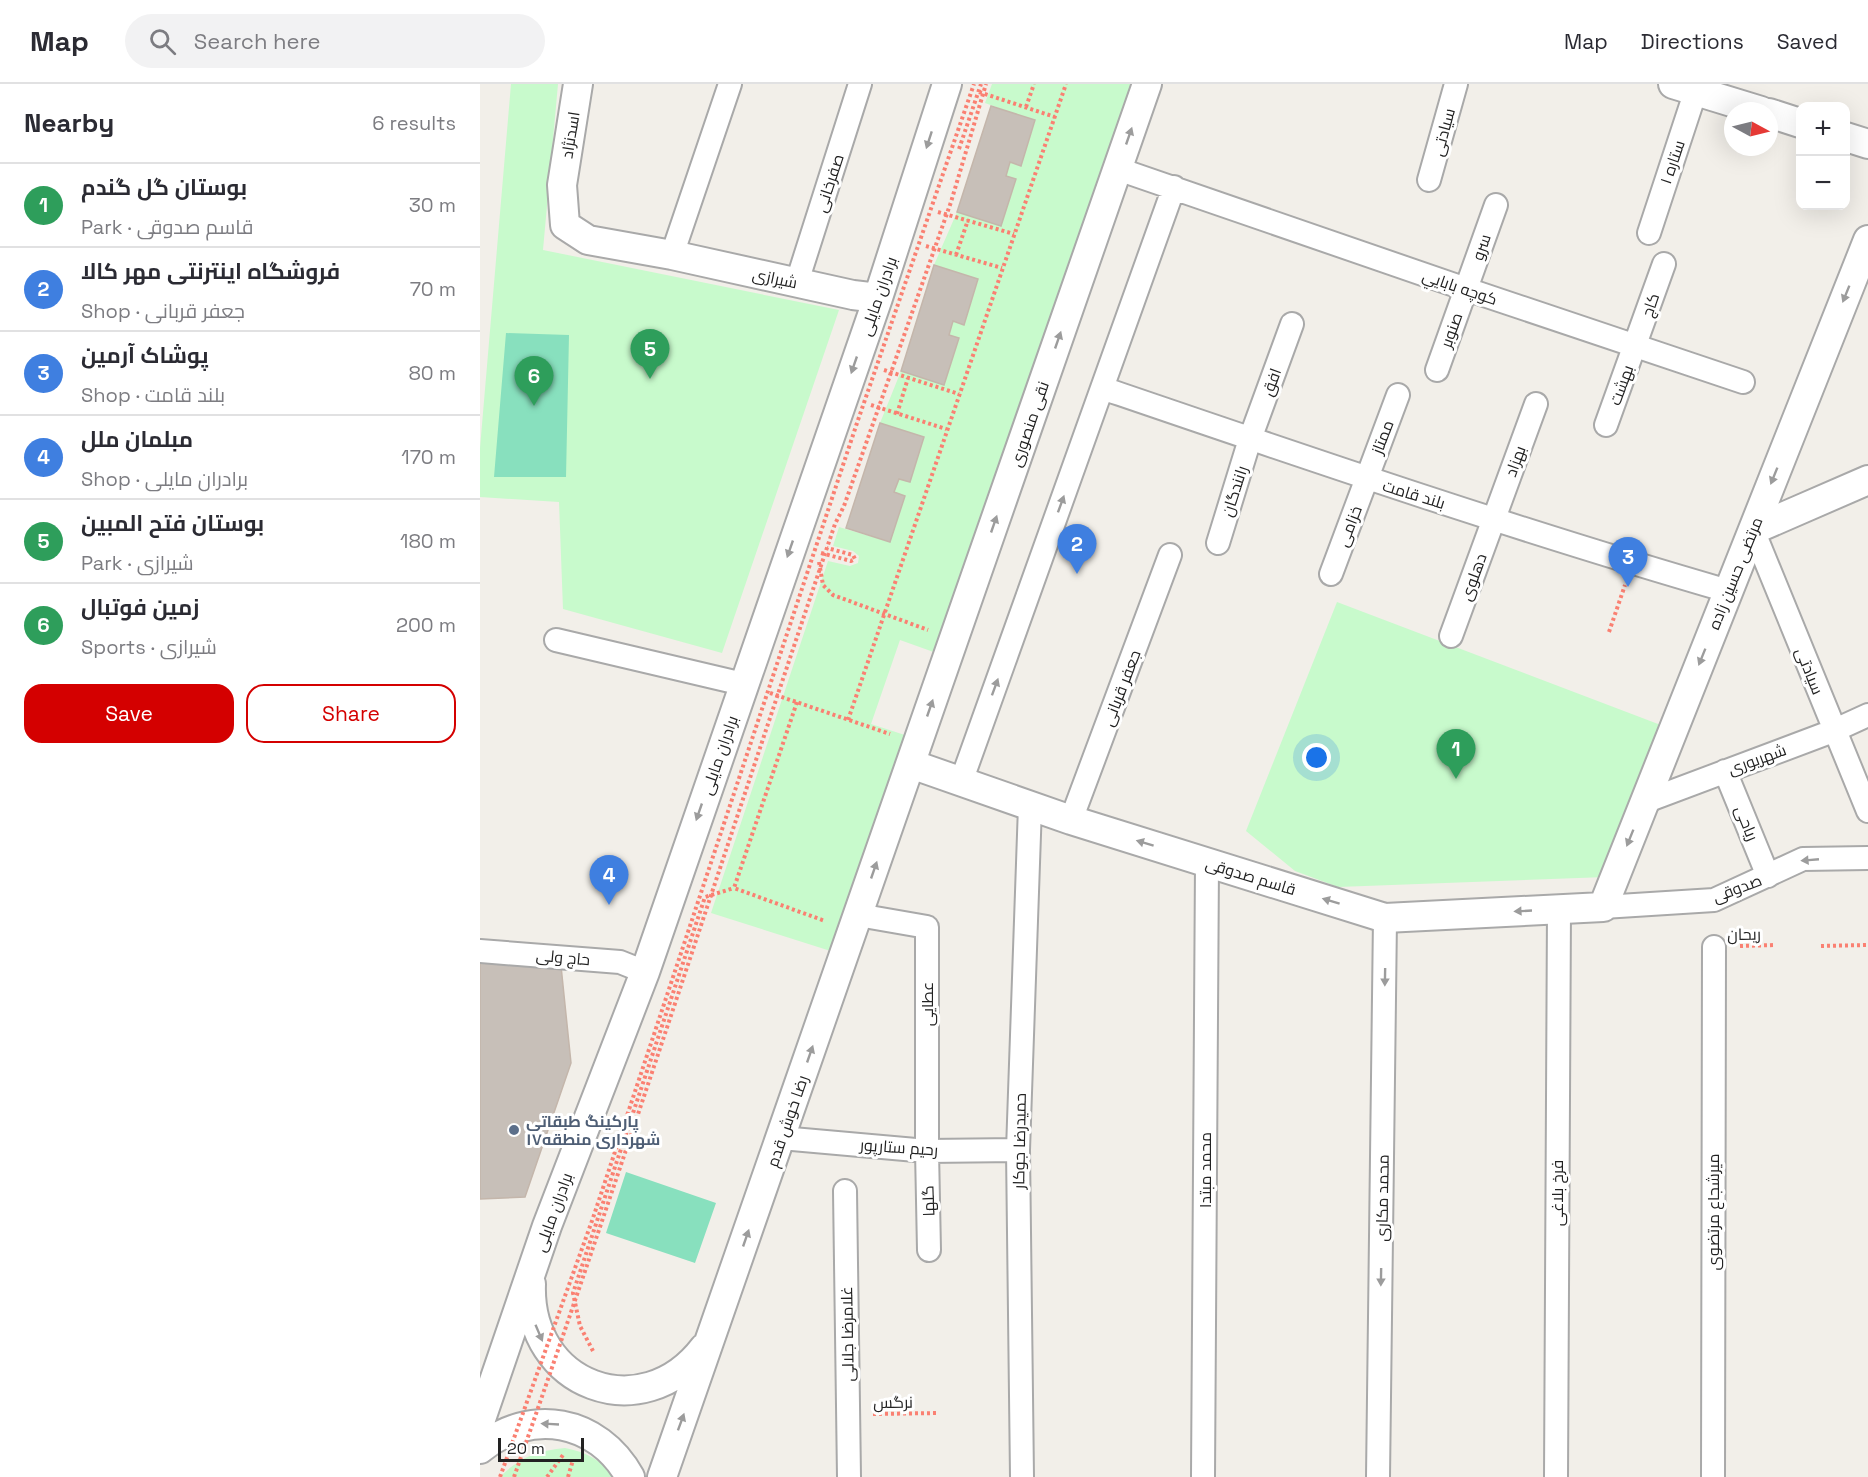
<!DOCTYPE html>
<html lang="en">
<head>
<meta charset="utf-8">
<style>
  :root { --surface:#fff; --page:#f2f2f3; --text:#2b2b33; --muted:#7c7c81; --line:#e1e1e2; --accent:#d40000 }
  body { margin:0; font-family:"Space Grotesk",Cairo,sans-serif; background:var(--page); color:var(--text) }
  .controls { position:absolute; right:18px; top:18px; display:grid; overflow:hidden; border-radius:12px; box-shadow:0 6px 24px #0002 }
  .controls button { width:54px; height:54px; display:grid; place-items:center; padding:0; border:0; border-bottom:2px solid var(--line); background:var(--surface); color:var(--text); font:30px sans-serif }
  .compass { position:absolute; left:1244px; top:18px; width:54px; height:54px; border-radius:50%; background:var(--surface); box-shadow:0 6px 24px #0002; rotate:97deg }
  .scale { position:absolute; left:18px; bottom:15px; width:86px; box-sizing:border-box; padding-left:6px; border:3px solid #222; border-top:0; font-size:16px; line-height:21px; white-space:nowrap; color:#222; -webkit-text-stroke:4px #fff; paint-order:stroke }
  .you { position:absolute; left:837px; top:674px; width:21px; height:21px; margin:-15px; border:4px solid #fff; border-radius:50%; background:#1a73e8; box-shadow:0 0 0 9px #1a73e833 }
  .badge { display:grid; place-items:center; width:39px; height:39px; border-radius:50%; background:var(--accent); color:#fff; font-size:20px; font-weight:700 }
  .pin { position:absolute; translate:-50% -50px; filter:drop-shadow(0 2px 3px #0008) }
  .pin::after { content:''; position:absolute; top:32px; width:21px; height:18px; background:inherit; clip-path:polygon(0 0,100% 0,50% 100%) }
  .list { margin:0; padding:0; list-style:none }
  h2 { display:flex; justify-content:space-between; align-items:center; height:78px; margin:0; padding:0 24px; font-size:26px }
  h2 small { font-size:20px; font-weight:400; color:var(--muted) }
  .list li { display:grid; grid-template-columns:39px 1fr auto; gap:18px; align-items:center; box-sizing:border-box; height:84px; padding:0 24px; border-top:2px solid var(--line) }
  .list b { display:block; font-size:22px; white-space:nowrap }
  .list p { margin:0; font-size:20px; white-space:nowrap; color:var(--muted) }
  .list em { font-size:20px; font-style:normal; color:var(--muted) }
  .actions { display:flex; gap:12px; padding:18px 24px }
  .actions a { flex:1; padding:14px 0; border:2px solid var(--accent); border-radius:18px; text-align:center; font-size:21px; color:var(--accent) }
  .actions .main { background:var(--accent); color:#fff }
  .icon { flex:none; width:33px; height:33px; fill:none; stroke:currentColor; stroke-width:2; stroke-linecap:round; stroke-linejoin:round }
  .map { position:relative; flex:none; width:1388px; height:1393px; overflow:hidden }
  header { display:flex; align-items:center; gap:36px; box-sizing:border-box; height:84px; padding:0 30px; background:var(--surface); border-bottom:2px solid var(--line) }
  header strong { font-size:28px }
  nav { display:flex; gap:33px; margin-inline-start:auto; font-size:21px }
  .search { width:420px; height:54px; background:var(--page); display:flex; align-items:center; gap:15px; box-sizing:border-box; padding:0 21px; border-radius:33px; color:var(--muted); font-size:22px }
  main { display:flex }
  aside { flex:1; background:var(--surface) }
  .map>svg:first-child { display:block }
</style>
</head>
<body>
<header>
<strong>Map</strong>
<div class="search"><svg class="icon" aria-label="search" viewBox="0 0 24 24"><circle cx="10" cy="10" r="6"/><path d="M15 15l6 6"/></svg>Search here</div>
<nav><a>Map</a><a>Directions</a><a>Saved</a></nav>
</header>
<main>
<aside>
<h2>Nearby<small>6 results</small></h2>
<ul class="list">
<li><span class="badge" style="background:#2e9e5b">1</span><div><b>بوستان گل گندم</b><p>Park · قاسم صدوقی</p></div><em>30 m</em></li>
<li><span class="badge" style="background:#3f7fe0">2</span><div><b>فروشگاه اینترنتی مهر کالا</b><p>Shop · جعفر قربانی</p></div><em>70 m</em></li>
<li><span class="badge" style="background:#3f7fe0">3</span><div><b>پوشاک آرمین</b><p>Shop · بلند قامت</p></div><em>80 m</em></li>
<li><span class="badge" style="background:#3f7fe0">4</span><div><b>مبلمان ملل</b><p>Shop · برادران مایلی</p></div><em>170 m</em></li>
<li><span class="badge" style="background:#2e9e5b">5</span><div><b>بوستان فتح المبین</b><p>Park · شیرازی</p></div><em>180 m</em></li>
<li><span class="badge" style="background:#2e9e5b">6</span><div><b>زمین فوتبال</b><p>Sports · شیرازی</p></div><em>200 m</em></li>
</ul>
<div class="actions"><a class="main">Save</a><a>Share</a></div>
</aside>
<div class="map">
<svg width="1388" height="1393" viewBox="0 0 1388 1393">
  <rect width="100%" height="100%" fill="#f2efe9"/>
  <path fill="#c8facc" d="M31,0H78L63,166L359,226L242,569L83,525L79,418L0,413V364Z
    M512,0H659L462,571L420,556L391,640L434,654L360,870L231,829L348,477L370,482L378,479L379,472L373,467L353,462L359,443L410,458L414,408L419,395L430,398L444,353L400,339L421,287L464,300L469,251L473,237L484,240L498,196L454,181L477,128L521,142L526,92L530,78L541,82L555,37L505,19Z
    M857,518L1186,643L1126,793L858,803L815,787L766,747Z
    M85,1364C106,1368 121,1376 136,1393H20C40,1373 57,1367 85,1364Z"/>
  <path fill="#88e0be" d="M26,249L89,251L86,393H14Z
    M146,1088L236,1119L215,1179L126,1149Z"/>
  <path fill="#c7bfb8" stroke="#c4b6ab" stroke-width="1.5" d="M511,22L555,36L541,82L530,78L526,92L536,95L521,142L477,128Z
    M454,181L498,195L484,241L473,237L469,251L479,254L464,301L421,287Z
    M400,339L444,353L430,398L419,395L414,408L425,412L410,458L366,444Z
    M0,876L81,882L91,979L45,1113L0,1115Z"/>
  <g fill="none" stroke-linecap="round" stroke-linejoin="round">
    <defs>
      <path id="minor" d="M638,85L986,205L1263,298
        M949,96L976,0
        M1169,149L1218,0
        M192,171L250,0
        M317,198L380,0
        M957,286L1016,121
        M622,304C830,375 1037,446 1248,507
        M1126,341L1184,180
        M1273,446L1388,727
        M738,459L770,355L812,240
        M851,490L918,311
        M971,552L1056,320
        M76,556L263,600
        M1245,687L1288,792
        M481,698L694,103
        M1164,718L1353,647L1388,631
        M591,736L690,471
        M1123,823L1234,816L1323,775L1388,774
        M378,831L447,843V1067L449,1166
        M0,867L140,878L165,888
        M301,1054L447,1067L538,1066
        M365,1107L369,1393
        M542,1393L538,1066L550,722
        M723,1393L727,779
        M898,1393L905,834
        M1076,1393L1079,825
        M1233,1393L1234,863"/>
      <path id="tertiary" d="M98,0L82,101L85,141L108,156L192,171L373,211L398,214
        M1193,0L1281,27
        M1289,29L1320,39
        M1366,53L1388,60
        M1273,446L1388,396
        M431,680L591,736L905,834L1123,823L1388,156
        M51,1200C47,1302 162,1345 224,1264
        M0,1338L67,1142L165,888L398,214L467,0
        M0,1365C50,1323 118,1335 150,1393
        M182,1393L667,0"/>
    </defs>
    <use href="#minor" stroke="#a9a9a9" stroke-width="26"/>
    <use href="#tertiary" stroke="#a9a9a9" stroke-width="32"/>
    <path stroke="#fa8072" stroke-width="4" stroke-dasharray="3 3" stroke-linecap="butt" d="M499,8L575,33
      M546,23L554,0
      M479,65L501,0
      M458,128L534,150
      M446,162L522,184
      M476,171L488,136
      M404,286L479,310
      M391,321L466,345
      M417,330L428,294
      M341,469L371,477L375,475L373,471L347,464
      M339,478L343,501L353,511L448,546
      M1129,548L1145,501
      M290,609L410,650
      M317,618L254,804L345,837
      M368,636L586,0
      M1260,862L1295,861
      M1341,862L1388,861
      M113,1267L100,1242L93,1209L225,813L254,804
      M393,1330L459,1329
      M67,1393L83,1371
      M88,1393L93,1376"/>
    <use href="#minor" stroke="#fff" stroke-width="22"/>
    <use href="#tertiary" stroke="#fff" stroke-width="28"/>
    <path stroke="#fa8072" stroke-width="4" stroke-dasharray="3 3" stroke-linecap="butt" d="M20,1393L113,1134L377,339L494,0
      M34,1393C145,1076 248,757 355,440L364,422L471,118L506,0"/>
  </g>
  <defs><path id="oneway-solid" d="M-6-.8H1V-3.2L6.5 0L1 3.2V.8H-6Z" transform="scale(1.5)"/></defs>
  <g fill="#9c9c9c">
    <use href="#oneway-solid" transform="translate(649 52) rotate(-71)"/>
    <use href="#oneway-solid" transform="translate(449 56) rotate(108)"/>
    <use href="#oneway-solid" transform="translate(1366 210) rotate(112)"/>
    <use href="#oneway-solid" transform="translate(578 256) rotate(-71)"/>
    <use href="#oneway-solid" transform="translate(374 281) rotate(109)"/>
    <use href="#oneway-solid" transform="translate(1294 392) rotate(112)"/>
    <use href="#oneway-solid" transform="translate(581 420) rotate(-70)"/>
    <use href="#oneway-solid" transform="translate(514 440) rotate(-71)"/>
    <use href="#oneway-solid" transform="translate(310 465) rotate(109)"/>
    <use href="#oneway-solid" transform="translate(1222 573) rotate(112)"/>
    <use href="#oneway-solid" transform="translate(515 603) rotate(-70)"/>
    <use href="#oneway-solid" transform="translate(450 624) rotate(-71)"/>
    <use href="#oneway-solid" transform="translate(219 728) rotate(109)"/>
    <use href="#oneway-solid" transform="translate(1150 754) rotate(112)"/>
    <use href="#oneway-solid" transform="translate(665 759) rotate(-163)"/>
    <use href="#oneway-solid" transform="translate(1330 776) rotate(175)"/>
    <use href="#oneway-solid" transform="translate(394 786) rotate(-71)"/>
    <use href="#oneway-solid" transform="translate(851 817) rotate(-163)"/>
    <use href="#oneway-solid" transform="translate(1043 827) rotate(177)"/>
    <use href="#oneway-solid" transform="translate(905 893) rotate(91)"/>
    <use href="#oneway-solid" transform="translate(330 970) rotate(-71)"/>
    <use href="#oneway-solid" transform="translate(266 1154) rotate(-71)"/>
    <use href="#oneway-solid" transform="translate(901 1193) rotate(91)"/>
    <use href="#oneway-solid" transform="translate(59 1249) rotate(67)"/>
    <use href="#oneway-solid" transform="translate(201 1338) rotate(-70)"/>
    <use href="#oneway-solid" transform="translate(70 1340) rotate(-177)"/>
  </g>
  <circle fill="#5c6f8a" stroke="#fff" stroke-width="2" cx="34" cy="1046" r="6"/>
  <g text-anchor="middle" stroke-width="6" stroke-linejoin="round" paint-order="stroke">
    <g font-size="16" fill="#222" stroke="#fff">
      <text transform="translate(963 48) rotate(-75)" y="6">سیادتی</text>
      <text transform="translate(90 51) rotate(-81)" y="6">اسدنژاد</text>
      <text transform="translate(1192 78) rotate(-71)" y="6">ستاره ۱</text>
      <text transform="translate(349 99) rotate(-72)" y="6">صفرخانی</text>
      <text transform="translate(1001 163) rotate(-71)" y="6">سرو</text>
      <text transform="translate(295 194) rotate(12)" y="6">شیرازی</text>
      <text transform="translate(980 203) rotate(19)" y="6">كوچه بابايي</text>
      <text transform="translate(398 212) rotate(-71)" y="6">برادران مایلی</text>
      <text transform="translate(1170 221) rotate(-71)" y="6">کاج</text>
      <text transform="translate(971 246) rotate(-70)" y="6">صنوبر</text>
      <text transform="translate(791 298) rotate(-70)" y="6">افق</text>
      <text transform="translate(1141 301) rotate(-70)" y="6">بهشت</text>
      <text transform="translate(549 340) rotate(-71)" y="6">نقی منصوری</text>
      <text transform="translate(902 353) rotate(-69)" y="6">ممتاز</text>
      <text transform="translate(1035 377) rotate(-70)" y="6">بهزاد</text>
      <text transform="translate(754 407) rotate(-72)" y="6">رانندگان</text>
      <text transform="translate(934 410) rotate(17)" y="6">بلند قامت</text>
      <text transform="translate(869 442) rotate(-69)" y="6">خزامی</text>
      <text transform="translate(1255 489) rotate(-68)" y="6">مرتضی حسین زاده</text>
      <text transform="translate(993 493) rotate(-70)" y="6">دهلوی</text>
      <text transform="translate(1330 587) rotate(68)" y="6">سیادتی</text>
      <text transform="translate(641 604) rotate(-69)" y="6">جعفر قربانی</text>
      <text transform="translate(239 671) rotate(-71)" y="6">برادران مایلی</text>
      <text transform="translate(1277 675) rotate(-20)" y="6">شهریوری</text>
      <text transform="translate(1267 739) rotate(68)" y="6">ریاحی</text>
      <text transform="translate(771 792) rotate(17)" y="6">قاسم صدوقی</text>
      <text transform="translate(1257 804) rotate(-21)" y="6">صدوقی</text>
      <text transform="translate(1264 850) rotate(-1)" y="6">ریحان</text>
      <text transform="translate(83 873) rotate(5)" y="6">حاج ولی</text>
      <text transform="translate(447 920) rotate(-90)" y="6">عطایی</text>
      <text transform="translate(307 1037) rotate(-71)" y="6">رضا خوش قدم</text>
      <text transform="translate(539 1057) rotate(-89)" y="6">حمیدرضا جوکار</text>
      <text transform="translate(419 1063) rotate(4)" y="6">رحیم ستارپور</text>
      <text transform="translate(725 1086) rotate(-90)" y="6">محمد مبتدا</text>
      <text transform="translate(1077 1109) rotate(-90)" y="6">فرخ بلاغی</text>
      <text transform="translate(902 1114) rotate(-89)" y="6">محمد مکاری</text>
      <text transform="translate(448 1117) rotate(-92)" y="6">گلها</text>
      <text transform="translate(73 1128) rotate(-70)" y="6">برادران مایلی</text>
      <text transform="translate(1233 1128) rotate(-90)" y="6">میرشجاع مرتضوی</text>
      <text transform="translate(367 1250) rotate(-91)" y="6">غلامرضا جلالی</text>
      <text transform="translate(413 1318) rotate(-1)" y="6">نرگس</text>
    </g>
    <g font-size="16" font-weight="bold" fill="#4e5e75" stroke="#fff" text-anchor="start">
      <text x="46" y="1043">پارکینگ طبقاتی<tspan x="46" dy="18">شهرداری منطقه۱۷</tspan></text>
    </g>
  </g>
</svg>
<div class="controls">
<button>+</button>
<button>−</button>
</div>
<svg class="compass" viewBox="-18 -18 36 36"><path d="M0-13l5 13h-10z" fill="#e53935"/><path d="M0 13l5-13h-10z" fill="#7c7c81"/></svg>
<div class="scale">20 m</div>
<div class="you"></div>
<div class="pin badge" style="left:976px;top:695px;background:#2e9e5b">1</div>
<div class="pin badge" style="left:597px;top:490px;background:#3f7fe0">2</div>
<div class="pin badge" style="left:1148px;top:503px;background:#3f7fe0">3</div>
<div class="pin badge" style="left:129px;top:821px;background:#3f7fe0">4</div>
<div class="pin badge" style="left:170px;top:295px;background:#2e9e5b">5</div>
<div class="pin badge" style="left:54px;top:322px;background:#2e9e5b">6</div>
</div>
</main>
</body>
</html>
